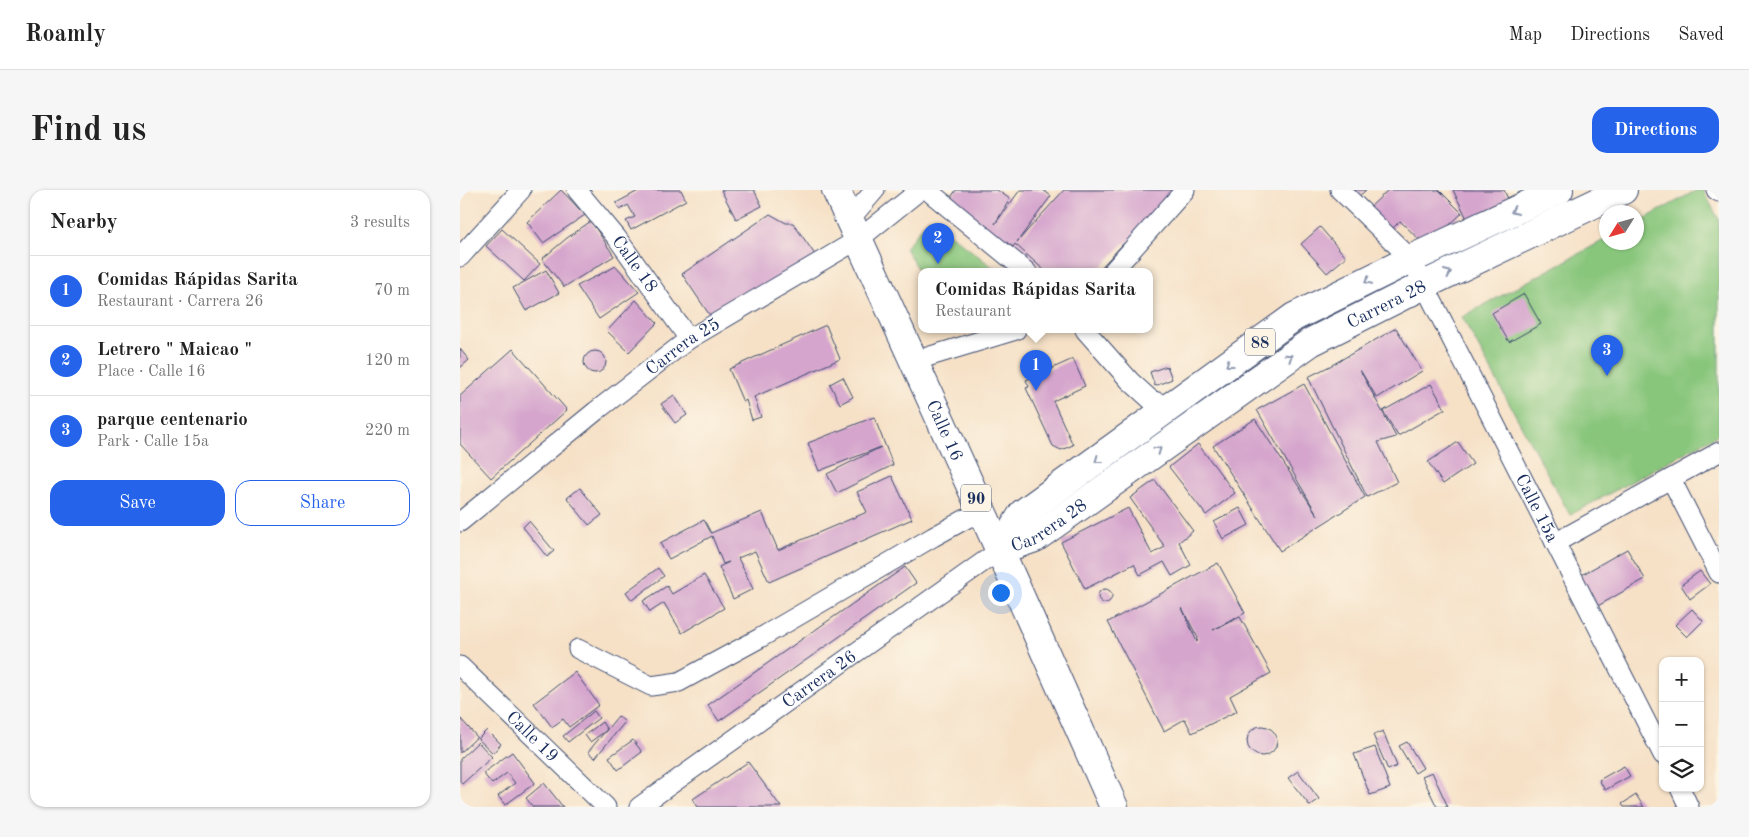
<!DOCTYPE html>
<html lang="en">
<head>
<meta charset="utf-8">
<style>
  :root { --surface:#fff; --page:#f6f6f6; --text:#222; --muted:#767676; --line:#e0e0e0; --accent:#2563eb }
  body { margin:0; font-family:"Old Standard TT",serif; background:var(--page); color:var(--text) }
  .controls { position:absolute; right:15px; bottom:15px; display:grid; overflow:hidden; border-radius:10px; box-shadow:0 1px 4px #0004 }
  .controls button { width:45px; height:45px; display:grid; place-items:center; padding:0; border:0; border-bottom:1px solid var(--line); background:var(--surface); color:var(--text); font:25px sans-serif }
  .compass { position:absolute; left:1139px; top:15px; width:45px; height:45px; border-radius:50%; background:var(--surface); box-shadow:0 1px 4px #0004; rotate:233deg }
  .you { position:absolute; left:540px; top:402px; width:18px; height:18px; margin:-12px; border:4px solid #fff; border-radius:50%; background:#1a73e8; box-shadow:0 0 0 8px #1a73e833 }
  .badge { display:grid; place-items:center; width:32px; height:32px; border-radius:50%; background:var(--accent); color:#fff; font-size:16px; font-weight:700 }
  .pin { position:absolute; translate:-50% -41px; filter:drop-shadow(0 1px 2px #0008) }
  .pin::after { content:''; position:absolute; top:26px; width:18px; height:15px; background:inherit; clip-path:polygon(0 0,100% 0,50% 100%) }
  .popup { position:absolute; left:458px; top:78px; width:235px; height:65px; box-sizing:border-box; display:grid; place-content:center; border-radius:10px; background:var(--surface); filter:drop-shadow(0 1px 4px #0005); font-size:16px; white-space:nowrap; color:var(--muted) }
  .popup b { font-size:19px; color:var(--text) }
  .popup::after { content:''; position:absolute; left:50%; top:100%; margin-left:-10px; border:10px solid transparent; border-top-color:var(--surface) }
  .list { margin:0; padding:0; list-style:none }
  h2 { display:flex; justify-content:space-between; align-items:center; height:65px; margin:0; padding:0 20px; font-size:21px }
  h2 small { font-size:16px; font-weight:400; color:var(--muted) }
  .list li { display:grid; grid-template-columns:32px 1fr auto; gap:15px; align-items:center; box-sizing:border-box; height:70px; padding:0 20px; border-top:1px solid var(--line) }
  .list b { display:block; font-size:19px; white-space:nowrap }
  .list p { margin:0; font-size:16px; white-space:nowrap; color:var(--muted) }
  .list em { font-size:16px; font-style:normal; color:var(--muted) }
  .actions { display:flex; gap:10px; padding:15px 20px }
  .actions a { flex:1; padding:11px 0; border:1px solid var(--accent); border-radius:15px; text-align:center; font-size:18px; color:var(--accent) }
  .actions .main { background:var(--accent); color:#fff }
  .icon { flex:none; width:28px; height:28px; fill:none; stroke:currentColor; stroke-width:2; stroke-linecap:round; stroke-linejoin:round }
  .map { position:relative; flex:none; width:1259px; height:617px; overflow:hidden; border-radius:15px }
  header { display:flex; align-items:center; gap:30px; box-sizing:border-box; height:70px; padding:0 25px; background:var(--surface); border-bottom:1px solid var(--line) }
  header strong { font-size:24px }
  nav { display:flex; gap:28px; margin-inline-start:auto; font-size:18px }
  .intro { display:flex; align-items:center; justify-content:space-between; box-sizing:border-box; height:120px; padding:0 30px }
  h1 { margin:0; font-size:35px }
  .button { padding:12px 22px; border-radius:15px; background:var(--accent); color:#fff; font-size:18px; font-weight:700 }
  main { display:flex; gap:30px; padding:0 30px }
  aside { flex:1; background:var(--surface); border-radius:15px; box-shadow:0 1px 4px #0004 }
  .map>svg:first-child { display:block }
</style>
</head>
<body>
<header>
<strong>Roamly</strong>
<nav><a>Map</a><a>Directions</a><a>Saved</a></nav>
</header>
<div class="intro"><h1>Find us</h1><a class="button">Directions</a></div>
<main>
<aside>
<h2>Nearby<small>3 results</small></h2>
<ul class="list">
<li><span class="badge">1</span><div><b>Comidas Rápidas Sarita</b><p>Restaurant · Carrera 26</p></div><em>70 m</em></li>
<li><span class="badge">2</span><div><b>Letrero &quot; Maicao &quot;</b><p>Place · Calle 16</p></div><em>120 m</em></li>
<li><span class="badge">3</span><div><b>parque centenario</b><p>Park · Calle 15a</p></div><em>220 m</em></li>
</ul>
<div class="actions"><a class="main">Save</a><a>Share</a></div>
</aside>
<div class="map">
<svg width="1259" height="617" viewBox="0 0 1259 617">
  <rect width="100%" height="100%" fill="#fcf5e5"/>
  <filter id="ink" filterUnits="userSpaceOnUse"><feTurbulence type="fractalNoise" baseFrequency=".02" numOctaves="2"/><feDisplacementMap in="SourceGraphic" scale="10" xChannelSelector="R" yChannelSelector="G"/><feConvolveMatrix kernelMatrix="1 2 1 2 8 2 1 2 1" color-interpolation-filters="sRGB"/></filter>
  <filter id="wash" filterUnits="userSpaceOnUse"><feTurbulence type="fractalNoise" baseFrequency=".0096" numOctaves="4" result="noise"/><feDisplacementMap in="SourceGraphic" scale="20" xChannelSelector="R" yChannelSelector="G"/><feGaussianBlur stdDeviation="1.12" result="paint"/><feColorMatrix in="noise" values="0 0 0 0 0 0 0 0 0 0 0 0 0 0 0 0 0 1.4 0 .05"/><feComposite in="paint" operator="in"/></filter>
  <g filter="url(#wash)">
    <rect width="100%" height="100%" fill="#f6e1c7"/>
    <path fill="#88c67c" stroke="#527a6d" d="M1237,0H1243L1259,30V244L1110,325L1002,127L1146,49V52H1176L1177,33Z
      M469,28L539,82H462V87L445,58Z"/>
    <g id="blocks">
      <path fill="#d5a5cd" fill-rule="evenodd" d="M101,0L125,25L83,53L67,32Z
        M180,0H221L226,10L171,40L166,31L175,27L168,15L160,20L156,13Z
        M261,0H294L302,16L276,29Z
        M496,0H537L550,9L535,34L560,0H583L591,6L557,52L604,0H724L681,48L663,54L637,82H586L555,54L553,57L488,12Z
        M891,0H906L898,7Z
        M928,0H979L1002,23L967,57L940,31L928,43L907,20Z
        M993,0H1044L1052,18L1009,33Z
        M310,24L326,33H333L356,66L255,133L222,84Z
        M131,31L154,66L104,97L82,69L107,48Z
        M860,37L886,67L867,83L841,54Z
        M42,39L80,74L64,91L26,56Z
        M156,76L179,102L139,129L117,96Z
        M86,80L99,103L66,121L53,98Z
        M1064,104L1081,134L1049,152L1032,123Z
        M176,110L197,133L169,162L147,141Z
        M366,135L380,169L294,207L301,227L292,230L286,210L283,212L269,179Z
        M936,138L962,181L917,208L900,180L936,247L918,252L937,292L907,307L848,187L872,175Z
        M0,159L9,170L0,178Z
        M53,159L107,220L31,288L0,254V206Z
        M124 172a11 11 0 1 1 22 0a11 11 0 1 1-22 0Z
        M613,169L625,196L593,211L613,255L601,260L593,256L566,198L569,197L566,190Z
        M707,176L712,189L695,196L690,182Z
        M383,187L393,207L380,214L370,194Z
        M844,194L905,307L820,361L753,256L795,229L858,326L797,220Z
        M971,194L985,219L938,246L923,221Z
        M214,205L227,225L215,233L201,214Z
        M414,227L433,275L377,303L367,284L421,257L359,281L348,253Z
        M998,252L1013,274L983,294L968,272Z
        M738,254L775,303L746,325L709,277Z
        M432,286L452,329L309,392L295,361L278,368L293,399L273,409L259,377L269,372L263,374L252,346L209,369L200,353L244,330L251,343L302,322L318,360L407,322L397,302Z
        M695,290L733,341L719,352L731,375L712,386L704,372L680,385L674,374L625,399L601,352L668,318L692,364L705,357L670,308Z
        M120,298L142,325L129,335L107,308Z
        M780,318L789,335L763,349L754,332Z
        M69,331L94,361L87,367L63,337Z
        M1167,359L1185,389L1136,417L1118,387Z
        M758,373L785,423L753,440L780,427L811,483L770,506L777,521L732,543L725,529L704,541L648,432ZM722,418L738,448L737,452Z
        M445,377L456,393L259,531L248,515Z
        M198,378L204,386L172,410L166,402Z
        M1240,381L1250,394L1230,409L1221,395Z
        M244,385L264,418L222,443L204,413L190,422L183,411L207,396L212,404Z
        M638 406a7 7 0 1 1 14 0a7 7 0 1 1-14 0Z
        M1232,419L1243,431L1227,447L1215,435Z
        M115,482L139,515L109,537L103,529L92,537L74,513Z
        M134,521L139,528L108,552L103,546Z
        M158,526L165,532L135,568L128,562Z
        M0,528L17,547L0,563Z
        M142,532L147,540L130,552L125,545Z
        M787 551a15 15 0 1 1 30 0a15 15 0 1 1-30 0Z
        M27,540L41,554L33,563L18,549Z
        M923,541L937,576L928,580L913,545Z
        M173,550L182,562L158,580L149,567Z
        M18,552L32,567L2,594L0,591V569Z
        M947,552L963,578L955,583L939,556Z
        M915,557L930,598L910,605L894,564Z
        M52,562L75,593L45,615L38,606L55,593L47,583L32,594L23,583Z
        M288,572L321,617H238L233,609Z
        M1164,576L1170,586L1145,600L1139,590Z
        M838,581L859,609L850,616L828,588Z
        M972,582L988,617H977L962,586Z
        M84,593L103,617H73L66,608Z
        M1176,605L1184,617H1164L1162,614Z"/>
    </g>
  </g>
  <g filter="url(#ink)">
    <use href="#blocks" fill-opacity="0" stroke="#3c4a6e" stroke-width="1"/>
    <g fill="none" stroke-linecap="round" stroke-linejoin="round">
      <defs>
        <g id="minor">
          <path id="s1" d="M117,0L157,48L229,149"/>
          <path d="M467,0L567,82"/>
          <path id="s2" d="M880,0L951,69L1203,565"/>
          <path d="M1256,0L1259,2"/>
          <path d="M390,29L415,0"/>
          <path d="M0,67L61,0"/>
          <path d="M652,82L725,0"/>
          <path d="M625,140L670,191L691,210L712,217"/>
          <path d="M454,171L556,140"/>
          <path d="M1211,289L1259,383"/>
          <path id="s3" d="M0,332L136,221L229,149L399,49L460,0"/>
          <path d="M1095,353L1259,262"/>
          <path d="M118,459L191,496L219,492L300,448L473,347L522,320"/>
          <path id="s4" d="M0,476L146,617"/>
          <path d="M1220,598L1229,617"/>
          <path id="s5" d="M179,617L540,360"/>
        </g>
        <g id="highway">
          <path id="s6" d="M376,0L545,372L654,617"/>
          <path id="s7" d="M540,360L575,348L851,152L964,95L1163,0"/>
          <path d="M540,360L563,323L834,127L951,69L1099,0"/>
        </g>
      </defs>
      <use href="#minor" stroke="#3c4a6e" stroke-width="21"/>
      <use href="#highway" stroke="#3c4a6e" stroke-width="30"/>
      <use href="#minor" stroke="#fff" stroke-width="19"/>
      <use href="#highway" stroke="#fff" stroke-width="28"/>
    </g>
    <defs><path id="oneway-chevron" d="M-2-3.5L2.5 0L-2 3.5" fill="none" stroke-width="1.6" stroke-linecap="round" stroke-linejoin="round" transform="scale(1.25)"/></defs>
    <g stroke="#8d97ae">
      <use href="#oneway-chevron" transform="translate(1054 21) rotate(155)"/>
      <use href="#oneway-chevron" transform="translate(988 83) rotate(-25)"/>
      <use href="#oneway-chevron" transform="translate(908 91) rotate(154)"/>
      <use href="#oneway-chevron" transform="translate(829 167) rotate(-35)"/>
      <use href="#oneway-chevron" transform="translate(769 174) rotate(144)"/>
      <use href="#oneway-chevron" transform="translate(698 260) rotate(-35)"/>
      <use href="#oneway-chevron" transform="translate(638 270) rotate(144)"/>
    </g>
  </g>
  <g text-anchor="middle" stroke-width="4" stroke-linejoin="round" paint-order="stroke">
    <g fill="#fcf5e5" stroke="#5e6a86" stroke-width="1">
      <rect x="785" y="138.5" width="30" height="27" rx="4"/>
      <rect x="501" y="294.5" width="30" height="27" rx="4"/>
    </g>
    <g font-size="16" font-weight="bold" fill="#1b2f5e">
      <text x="800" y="158">88</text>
      <text x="516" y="314">90</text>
    </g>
    <g font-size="18" fill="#1b2f5e" stroke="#fcf5e5">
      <text dy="6" stroke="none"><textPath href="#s1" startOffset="94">Calle 18</textPath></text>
      <text dy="6" stroke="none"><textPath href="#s7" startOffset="460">Carrera 28</textPath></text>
      <text dy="6" stroke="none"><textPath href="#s3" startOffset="284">Carrera 25</textPath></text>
      <text dy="6" stroke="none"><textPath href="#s6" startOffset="264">Calle 16</textPath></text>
      <text dy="6" stroke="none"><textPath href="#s2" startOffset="378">Calle 15a</textPath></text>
      <text dy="6" stroke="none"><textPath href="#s7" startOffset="55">Carrera 28</textPath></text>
      <text dy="6" stroke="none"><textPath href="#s5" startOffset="221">Carrera 26</textPath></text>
      <text dy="6" stroke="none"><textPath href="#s4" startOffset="101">Calle 19</textPath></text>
    </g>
  </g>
</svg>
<div class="controls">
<button>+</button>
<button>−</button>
<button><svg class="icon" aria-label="layers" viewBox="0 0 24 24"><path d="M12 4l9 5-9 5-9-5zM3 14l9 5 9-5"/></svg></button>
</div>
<svg class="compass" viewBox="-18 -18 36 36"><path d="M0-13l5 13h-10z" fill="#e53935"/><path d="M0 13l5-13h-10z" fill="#767676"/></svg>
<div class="you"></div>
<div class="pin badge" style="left:576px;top:201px">1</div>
<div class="popup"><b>Comidas Rápidas Sarita</b>Restaurant</div>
<div class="pin badge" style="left:478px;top:74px">2</div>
<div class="pin badge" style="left:1147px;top:186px">3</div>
</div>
</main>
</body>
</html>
